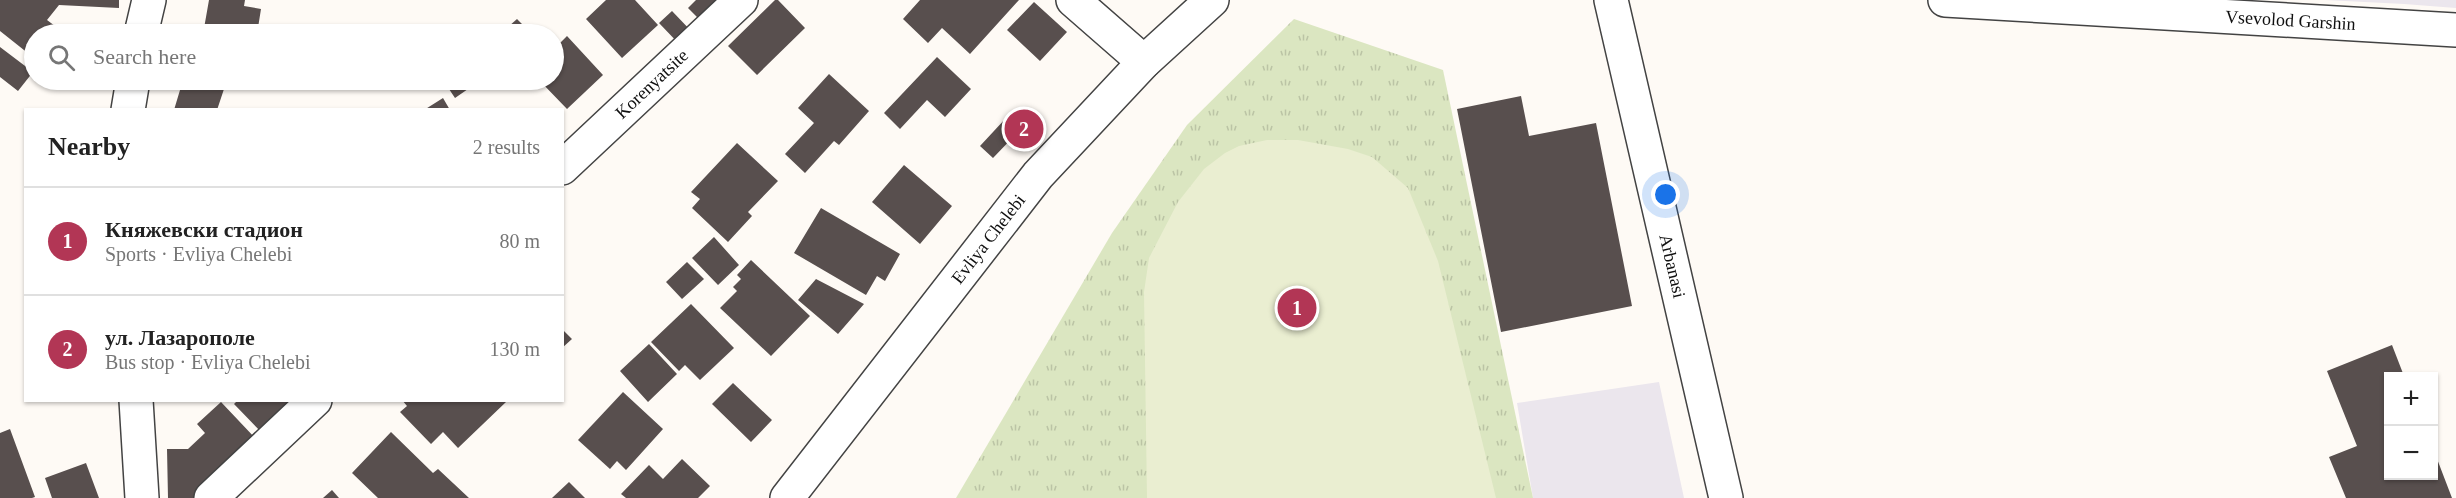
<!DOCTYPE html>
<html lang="en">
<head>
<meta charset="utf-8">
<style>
  :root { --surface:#fff; --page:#f2f2f2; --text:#222; --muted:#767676; --line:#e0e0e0; --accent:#b23655 }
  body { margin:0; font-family:"Times New Roman",serif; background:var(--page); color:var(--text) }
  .controls { position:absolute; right:18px; bottom:18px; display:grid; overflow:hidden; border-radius:0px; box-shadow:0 2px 4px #0004 }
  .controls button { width:54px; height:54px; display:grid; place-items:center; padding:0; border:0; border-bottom:2px solid var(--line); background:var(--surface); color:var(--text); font:30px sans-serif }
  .you { position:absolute; left:1666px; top:195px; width:21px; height:21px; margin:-15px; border:4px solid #fff; border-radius:50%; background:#1a73e8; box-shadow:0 0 0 9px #1a73e833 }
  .badge { display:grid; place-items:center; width:39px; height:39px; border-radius:50%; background:var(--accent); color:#fff; font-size:20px; font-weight:700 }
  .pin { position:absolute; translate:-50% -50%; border:3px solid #fff; box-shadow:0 2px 6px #0006 }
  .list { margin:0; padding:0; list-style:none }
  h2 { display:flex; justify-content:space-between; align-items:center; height:78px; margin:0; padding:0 24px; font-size:26px }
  h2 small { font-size:20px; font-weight:400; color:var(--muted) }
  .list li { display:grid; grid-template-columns:39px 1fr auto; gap:18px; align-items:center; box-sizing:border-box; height:108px; padding:0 24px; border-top:2px solid var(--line) }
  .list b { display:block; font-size:22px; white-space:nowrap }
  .list p { margin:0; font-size:20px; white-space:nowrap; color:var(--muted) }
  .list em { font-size:20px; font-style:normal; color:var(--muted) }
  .icon { flex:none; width:33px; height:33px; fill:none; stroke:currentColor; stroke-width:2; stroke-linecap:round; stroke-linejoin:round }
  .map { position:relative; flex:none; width:2456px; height:498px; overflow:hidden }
  .search { position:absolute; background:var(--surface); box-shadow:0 2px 4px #0004; left:24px; top:24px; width:540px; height:66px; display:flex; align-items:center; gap:15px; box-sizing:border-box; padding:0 21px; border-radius:33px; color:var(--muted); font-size:22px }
  .panel { position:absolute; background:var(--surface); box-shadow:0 2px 4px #0004; left:24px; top:108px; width:540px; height:294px; border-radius:0px }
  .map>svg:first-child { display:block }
</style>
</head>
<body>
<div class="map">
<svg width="2456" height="498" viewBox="0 0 2456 498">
  <defs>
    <pattern id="grass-tufts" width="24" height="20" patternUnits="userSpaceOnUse" patternTransform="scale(1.5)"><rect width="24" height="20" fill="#dbe6c1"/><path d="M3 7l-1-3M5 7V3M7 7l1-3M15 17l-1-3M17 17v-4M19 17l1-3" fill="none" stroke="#bbc4a5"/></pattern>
  </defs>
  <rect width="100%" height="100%" fill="#fefaf5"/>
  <path fill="#ebe6ed" d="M2325,0H2456V8L2404,4Z
    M1659,382L1684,498H1533L1517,403Z"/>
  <path fill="url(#grass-tufts)" d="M1294,19L1443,70L1533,498H956L1112,233L1187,125Z"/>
  <path fill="#eaeed1" d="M1267,140H1298L1348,149L1372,157L1408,188L1438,261L1496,498H1147L1144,292L1149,258L1178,202L1204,169L1225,153L1239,146Z"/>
  <path fill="#584f4e" d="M0,0H119V8L59,5L47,20L59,29L55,34H34V58L0,31Z
    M209,0H245L244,6L261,9L257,34H203Z
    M606,0H635L658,25L622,58L586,19Z
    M696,0H715L721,7L703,23L688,8Z
    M775,0H778L805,28L757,75L728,46Z
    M920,0H1019L970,54L942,28L928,43L903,19Z
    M1034,2L1067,32L1040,61L1007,30Z
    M672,11L694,34L681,46L659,23Z
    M517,19L532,34H500Z
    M567,36L603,75L567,109L539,80H554V49Z
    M0,47L33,72L18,91L0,77Z
    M937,57L971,89L945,117L927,100L900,129L884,113Z
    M829,74L869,111L839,145L834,141L805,173L785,154L814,123L798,108Z
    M183,80H193L224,89L217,110H174Z
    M443,80H481L455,98Z
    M1521,96L1529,136L1596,123L1632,306L1501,332L1457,109Z
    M443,98L450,110H424Z
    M1006,118L1019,131L993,158L980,146Z
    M737,143L778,181L748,212L752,216L728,242L692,208L700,199L691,192Z
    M904,165L952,206L920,244L872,202Z
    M821,208L900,254L885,281L877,276L866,295L794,253Z
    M714,237L739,265L718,285L692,258Z
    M751,260L810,316L771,356L720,308L737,291L733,287L741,279L737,275Z
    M687,262L704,279L682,299L666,282Z
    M816,279L864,304L838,334L798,300Z
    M691,304L734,348L700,380L685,365L679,371L651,342Z
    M562,329L572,339L562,348Z
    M649,344L677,374L648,402L620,371Z
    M2392,345L2404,376H2388V476H2434V451L2452,498H2346L2329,457L2357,446L2327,371Z
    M733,383L772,420L751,442L712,404Z
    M623,392L663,429L626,470L617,461L610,469L578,440Z
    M238,400H298L263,434L234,404Z
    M402,400H505L506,402L458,448L443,432L431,444L400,412L407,406Z
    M221,402L257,440L197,498H168L167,449H188L205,433L197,424Z
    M10,429L35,497L32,498H0V433Z
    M391,432L433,473L438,469L469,498H378L352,473Z
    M682,459L710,486L698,498H626L621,494L649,465L663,479Z
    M86,463L99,498H52L45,478Z
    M569,482L585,498H552Z
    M332,490L339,498H323Z"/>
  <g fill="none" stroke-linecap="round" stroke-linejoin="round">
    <defs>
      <g id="minor">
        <path d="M1073,0L1144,62"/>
        <path id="s1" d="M1611,0L1726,498"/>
        <path id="s2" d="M1945,0L2456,30"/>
        <path d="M141,34L149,0"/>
        <path d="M128,110L133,80"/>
        <path id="s3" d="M562,168L741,0"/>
        <path d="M136,400L142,498"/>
        <path d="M211,498L315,400"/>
        <path id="s4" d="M787,498L1038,175L1144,62L1212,0"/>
      </g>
    </defs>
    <use href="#minor" stroke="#434343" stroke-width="36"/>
    <use href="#minor" stroke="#fff" stroke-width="33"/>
  </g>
  <g text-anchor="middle" stroke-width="6" stroke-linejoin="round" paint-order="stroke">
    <g font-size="18" fill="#101010" stroke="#fff">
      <text dy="6" stroke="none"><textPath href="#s2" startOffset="346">Vsevolod Garshin</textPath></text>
      <text dy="6" stroke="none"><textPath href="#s3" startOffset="123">Korenyatsite</textPath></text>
      <text dy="6" stroke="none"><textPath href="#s4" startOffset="328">Evliya Chelebi</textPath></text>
      <text dy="6" stroke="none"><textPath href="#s1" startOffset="273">Arbanasi</textPath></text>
    </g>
  </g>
</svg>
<div class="controls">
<button>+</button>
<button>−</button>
</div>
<div class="you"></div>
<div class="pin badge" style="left:1297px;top:308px">1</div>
<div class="pin badge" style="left:1024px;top:129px">2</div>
<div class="search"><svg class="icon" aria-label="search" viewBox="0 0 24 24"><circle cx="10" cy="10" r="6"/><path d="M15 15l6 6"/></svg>Search here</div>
<section class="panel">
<h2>Nearby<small>2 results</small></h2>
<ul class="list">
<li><span class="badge">1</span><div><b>Княжевски стадион</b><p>Sports · Evliya Chelebi</p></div><em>80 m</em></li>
<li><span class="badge">2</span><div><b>ул. Лазарополе</b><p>Bus stop · Evliya Chelebi</p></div><em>130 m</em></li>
</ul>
</section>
</div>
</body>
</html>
